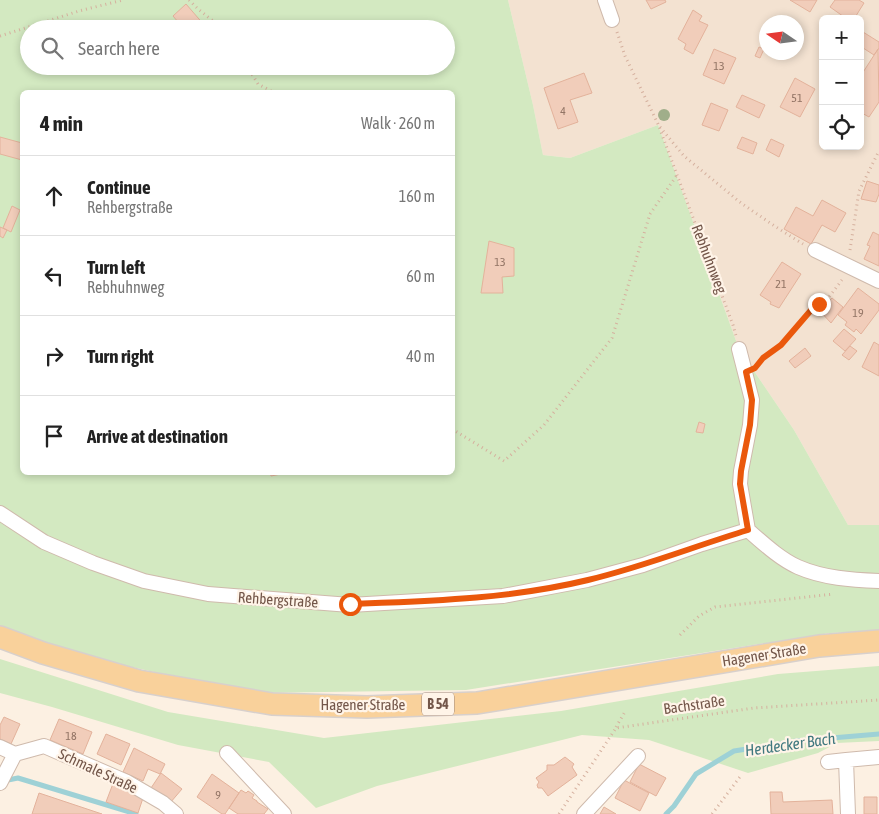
<!DOCTYPE html>
<html lang="en">
<head>
<meta charset="utf-8">
<style>
  :root { --surface:#fff; --page:#f2f2f2; --text:#222; --muted:#767676; --line:#e0e0e0 }
  body { margin:0; font-family:"Asap Condensed",sans-serif; background:var(--page); color:var(--text) }
  .controls { position:absolute; right:15px; top:15px; display:grid; overflow:hidden; border-radius:8px; box-shadow:0 2px 8px #0003 }
  .controls button { width:45px; height:45px; display:grid; place-items:center; padding:0; border:0; border-bottom:1px solid var(--line); background:var(--surface); color:var(--text); font:25px sans-serif }
  .compass { position:absolute; left:759px; top:15px; width:45px; height:45px; border-radius:50%; background:var(--surface); box-shadow:0 2px 8px #0003; rotate:283deg }
  .stop { position:absolute; width:15px; height:15px; margin:-11px; border:4px solid #ea580c; border-radius:50%; background:#fff }
  .stop.end { background:#ea580c; border-color:#fff; box-shadow:0 1px 5px #0008 }
  .list { margin:0; padding:0; list-style:none }
  h2 { display:flex; justify-content:space-between; align-items:center; height:65px; margin:0; padding:0 20px; font-size:21px }
  h2 small { font-size:16px; font-weight:400; color:var(--muted) }
  .list li { display:grid; grid-template-columns:32px 1fr auto; gap:15px; align-items:center; box-sizing:border-box; height:80px; padding:0 20px; border-top:1px solid var(--line) }
  .list b { display:block; font-size:19px; white-space:nowrap }
  .list p { margin:0; font-size:16px; white-space:nowrap; color:var(--muted) }
  .list em { font-size:16px; font-style:normal; color:var(--muted) }
  .icon { flex:none; width:28px; height:28px; fill:none; stroke:currentColor; stroke-width:2; stroke-linecap:round; stroke-linejoin:round }
  .map { position:relative; flex:none; width:879px; height:814px; overflow:hidden }
  .search { position:absolute; background:var(--surface); box-shadow:0 2px 8px #0003; left:20px; top:20px; width:435px; height:55px; display:flex; align-items:center; gap:12px; box-sizing:border-box; padding:0 18px; border-radius:28px; color:var(--muted); font-size:19px }
  .panel { position:absolute; background:var(--surface); box-shadow:0 2px 8px #0003; left:20px; top:90px; width:435px; height:385px; border-radius:8px }
  .map>svg:first-child { display:block }
</style>
</head>
<body>
<div class="map">
<svg width="879" height="814" viewBox="0 0 879 814">
  <rect width="100%" height="100%" fill="#fcf0e2"/>
  <path fill="#f3e2d1" fill-rule="evenodd" d="M508,0H879V525H848L794,430L739,349L658,125L570,158L543,155L533,105ZM823,19H860V146H823ZM766,22H796V52H766Z"/>
  <path fill="#d3e9c1" fill-rule="evenodd" d="M0,0H508L533,105L543,155L570,158L658,125L739,349L794,430L848,525H879V631L830,633L466,690L248,693L47,648L0,631ZM29,29H446V66H29ZM22,92H452V472H22Z
    M0,659L168,712L324,738L561,711L778,674L879,666V741L837,743L818,753L748,773L649,740L582,735L377,786L316,808L269,762L178,745L52,707L0,693Z"/>
  <g fill="none" stroke-linecap="round" stroke-linejoin="round">
    <path stroke="#9ed1d6" stroke-width="5" d="M3,781L18,778L136,814
      M666,814L674,806L696,774L734,751L796,741L879,734"/>
  </g>
  <path fill="#f1cdba" stroke="#e3b29b" d="M646,0H665L666,2L651,9Z
    M790,0H817L810,12Z
    M835,0H859L864,3L854,19H847L830,7Z
    M186,4L205,26L202,29H184L173,16Z
    M693,10L702,16L699,21L708,25L693,54L684,49L686,44L678,39Z
    M863,32L879,42V48L874,55L860,46V37Z
    M759,47L764,49L760,58L755,56Z
    M714,49L736,58L724,84L703,75Z
    M878,49L879,102L869,117L860,112V77Z
    M584,73L592,93L570,100L578,122L558,129L544,88Z
    M795,78L815,89L800,117L780,107Z
    M742,95L765,105L759,118L736,107Z
    M711,103L728,110L719,131L702,125Z
    M0,137L22,143V160L0,154Z
    M742,137L757,143L753,154L737,148Z
    M771,139L784,145L779,157L766,150Z
    M867,181L879,185V194L876,202L861,199Z
    M822,200L846,213L835,232L822,225L811,244L784,229L796,207L813,216Z
    M12,206L20,210L11,232L3,228Z
    M0,227L7,230L3,238L0,236Z
    M873,232L879,235V266L864,259L870,246L867,245Z
    M489,241L514,248V276L502,277L503,293H481Z
    M782,262L801,274L779,308L770,304L771,302L760,295Z
    M858,288L879,304V310L861,334L856,329L854,332L845,325L847,322L838,315Z
    M832,298L843,307L831,323L819,310Z
    M844,329L856,339L845,351L833,341Z
    M874,342L879,345V376L862,367Z
    M850,346L857,351L849,360L842,355Z
    M805,348L811,356L795,368L789,361Z
    M699,422L705,424L703,433L696,432Z
    M270,472H291L271,476Z
    M4,717L20,724L11,744L0,739V725Z
    M59,719L92,732L83,754L50,740Z
    M106,734L130,744L121,765L97,754Z
    M134,748L165,764L160,774L148,769L143,781L123,772Z
    M565,757L574,764L572,767L577,775L548,796L542,788H538L537,785L539,782L536,778L547,770V765H554Z
    M639,764L666,778L656,796L630,782Z
    M161,773L182,789L170,803L151,788Z
    M212,774L239,793L225,814H222L197,797Z
    M624,780L649,793L640,811L615,798Z
    M114,781L143,798L138,813L106,802Z
    M241,790L246,793L248,791L254,795L252,798L257,801V802L268,809L264,814H238L229,808Z
    M770,792H782L783,802L832,800L833,814H771Z
    M39,793L102,814H32Z
    M864,797H877V814H864Z
    M604,807L616,814H600Z"/>
  <g fill="none" stroke-linecap="round" stroke-linejoin="round">
    <defs>
      <path id="minor" d="M605,0L612,20
        M815,250L879,281
        M739,349L752,400L750,425L741,471L740,484L748,530
        M0,513L44,542L93,563L144,581L208,594L350,605L503,596L587,580L643,565L702,544L748,530
        M748,530C763,543 780,559 798,567C823,578 852,580 879,581
        M0,747L15,754
        M227,753L284,814
        M846,760L879,757
        M828,762L846,760L848,814
        M0,783L15,754L44,746L127,782L163,803L176,814
        M584,814L638,756"/>
      <path id="primary" d="M0,637L43,653L139,681L272,704L367,707L477,703L819,646L879,641"/>
    </defs>
    <use href="#minor" stroke="#cfbaac" stroke-width="16"/>
    <use href="#primary" stroke="#d8d0cc" stroke-width="24"/>
    <path stroke="#d5b09e" stroke-width="3" stroke-dasharray="1 4" stroke-linecap="butt" d="M189,0L198,9L223,29
      M617,32L625,56L658,124L733,325L736,336
      M0,36L79,11L123,0
      M247,66L258,84L273,92
      M660,127L684,156L741,203L776,227L803,244
      M850,250L859,191L879,151
      M758,365L763,358L781,345L812,309L826,301L842,280
      M452,429L504,461L544,425L612,338L650,214L677,175
      M680,635L699,616L715,607L834,594
      M616,727L626,710
      M559,814L616,728L754,708L879,700
      M712,814L742,774"/>
    <use href="#minor" stroke="#fff" stroke-width="14"/>
    <use href="#primary" stroke="#f9d19b" stroke-width="21"/>
  </g>
  <circle fill="#a0ae8a" cx="664" cy="115" r="6"/>
  <g fill="none" stroke-linecap="round" stroke-linejoin="round">
    <path stroke="#ea580c" stroke-width="6" d="M350,604C430,601 510,599 588,580C643,567 695,546 748,530L740,484L741,471L750,425L752,400L746,372L755,368L763,358L781,345L812,309L819,304"/>
  </g>
  <g text-anchor="middle" stroke-width="4.5" stroke-linejoin="round" paint-order="stroke">
    <g font-size="12" fill="#927465">
      <text x="719" y="70">13</text>
      <text x="797" y="102">51</text>
      <text x="563" y="115">4</text>
      <text x="500" y="266">13</text>
      <text x="781" y="288">21</text>
      <text x="858" y="317">19</text>
      <text x="71" y="740">18</text>
      <text x="218" y="799">9</text>
    </g>
    <rect fill="#fff4e8" stroke="#9d8579" stroke-width="1" x="422" y="692.5" width="32" height="23" rx="4"/>
    <g font-size="14" font-weight="bold" fill="#735649">
      <text x="438" y="709">B 54</text>
    </g>
    <g font-size="15" fill="#735649" stroke="#fff4e8">
      <text transform="translate(709 259) rotate(69)" y="5">Rebhuhnweg</text>
      <text transform="translate(278 600) rotate(4)" y="5">Rehbergstraße</text>
      <text transform="translate(764 655) rotate(-9)" y="5">Hagener Straße</text>
      <text x="363" y="710">Hagener Straße</text>
      <text transform="translate(694 705) rotate(-8)" y="5">Bachstraße</text>
      <text transform="translate(98 771) rotate(25)" y="5">Schmale Straße</text>
    </g>
    <g font-size="16" font-style="italic" fill="#40787f" stroke="#fff4e8">
      <text transform="translate(790 744) rotate(-8)" y="6">Herdecker Bach</text>
    </g>
  </g>
</svg>
<div class="controls">
<button>+</button>
<button>−</button>
<button><svg class="icon" aria-label="locate" viewBox="0 0 24 24"><circle cx="12" cy="12" r="6"/><path d="M12 2v4M12 18v4M2 12h4M18 12h4"/></svg></button>
</div>
<svg class="compass" viewBox="-18 -18 36 36"><path d="M0-13l5 13h-10z" fill="#e53935"/><path d="M0 13l5-13h-10z" fill="#767676"/></svg>
<div class="stop" style="left:350px;top:604px"></div>
<div class="stop end" style="left:819px;top:304px"></div>
<div class="search"><svg class="icon" aria-label="search" viewBox="0 0 24 24"><circle cx="10" cy="10" r="6"/><path d="M15 15l6 6"/></svg>Search here</div>
<section class="panel">
<h2>4 min<small>Walk · 260 m</small></h2>
<ul class="list">
<li><svg class="icon" aria-label="ahead" viewBox="0 0 24 24"><path d="M12 20V5M6 11l6-6 6 6"/></svg><div><b>Continue</b><p>Rehbergstraße</p></div><em>160 m</em></li>
<li><svg class="icon" aria-label="left" viewBox="0 0 24 24"><path d="M17 20v-9H6M10 6l-5 5 5 5"/></svg><div><b>Turn left</b><p>Rebhuhnweg</p></div><em>60 m</em></li>
<li><svg class="icon" aria-label="right" viewBox="0 0 24 24"><path d="M7 20v-9h11M14 6l5 5-5 5"/></svg><div><b>Turn right</b></div><em>40 m</em></li>
<li><svg class="icon" aria-label="arrive" viewBox="0 0 24 24"><path d="M6 21V4h12l-3 4 3 4H6"/></svg><div><b>Arrive at destination</b></div></li>
</ul>
</section>
</div>
</body>
</html>
